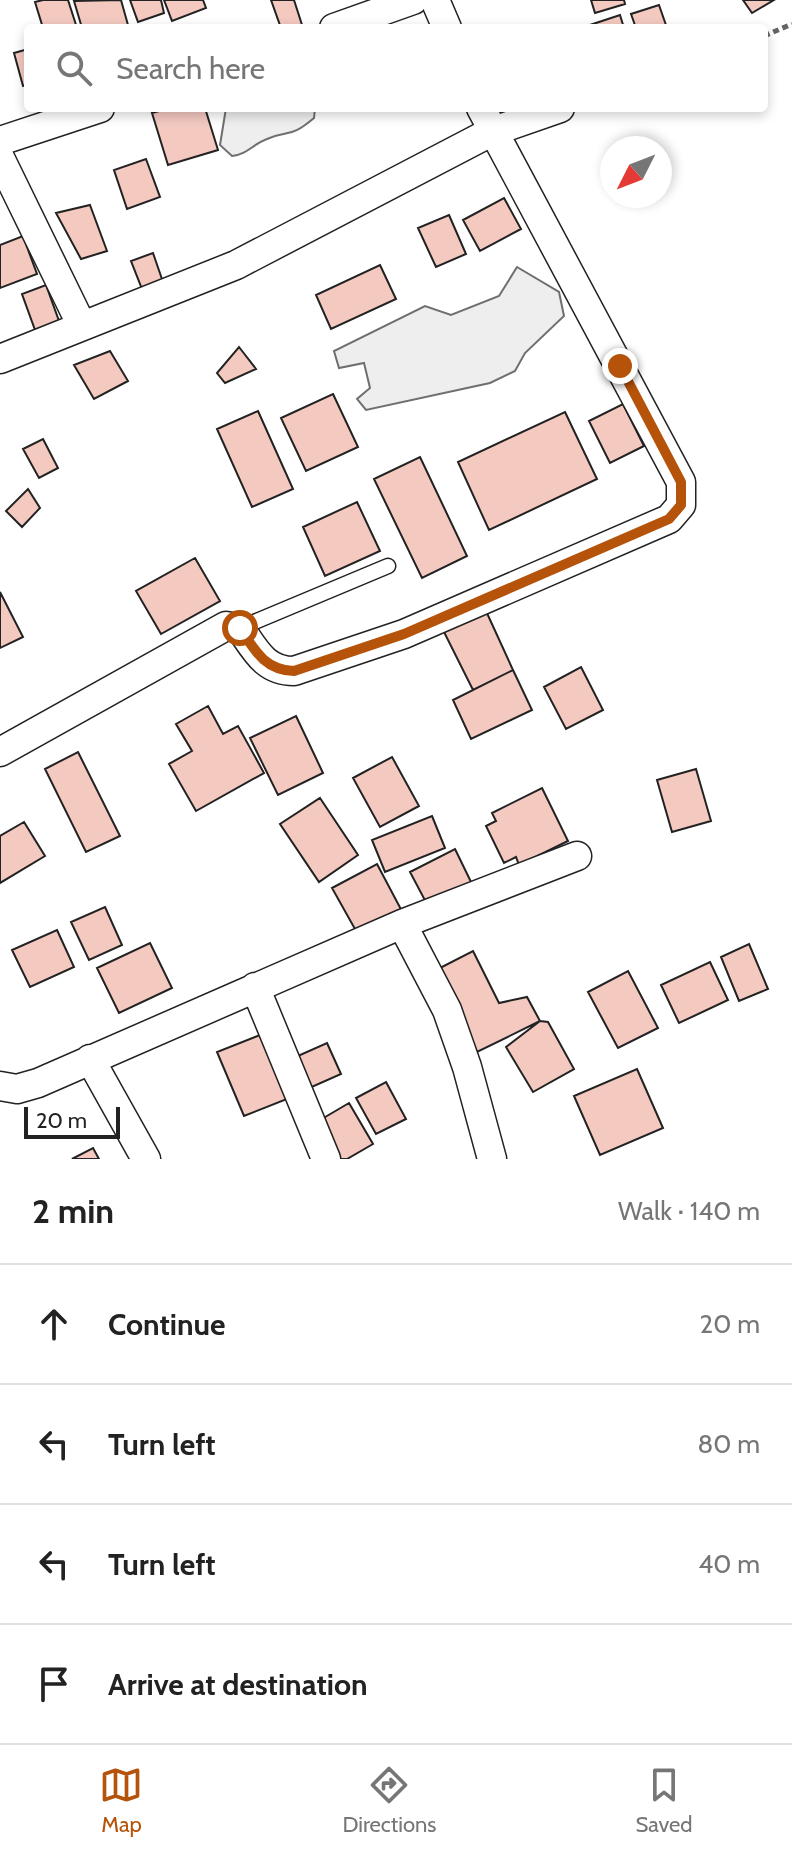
<!DOCTYPE html>
<html lang="en">
<head>
<meta charset="utf-8">
<style>
  :root { --surface:#fff; --page:#f6f6f6; --text:#222; --muted:#767676; --line:#e0e0e0; --accent:#b45309 }
  body { margin:0; font-family:Cabin,sans-serif; background:var(--page); color:var(--text) }
  .compass { position:absolute; left:600px; top:136px; width:72px; height:72px; border-radius:50%; background:var(--surface); box-shadow:0 4px 12px #0003; rotate:228deg }
  .scale { position:absolute; left:24px; bottom:20px; width:96px; box-sizing:border-box; padding-left:8px; border:4px solid #222; border-top:0; font-size:22px; line-height:28px; white-space:nowrap; color:#222; -webkit-text-stroke:6px #fff; paint-order:stroke }
  .stop { position:absolute; width:24px; height:24px; margin:-18px; border:6px solid #b45309; border-radius:50%; background:#fff }
  .stop.end { background:#b45309; border-color:#fff; box-shadow:0 2px 8px #0008 }
  .list { margin:0; padding:0; list-style:none }
  h2 { display:flex; justify-content:space-between; align-items:center; height:104px; margin:0; padding:0 32px; font-size:34px }
  h2 small { font-size:26px; font-weight:400; color:var(--muted) }
  .list li { display:grid; grid-template-columns:52px 1fr auto; gap:24px; align-items:center; box-sizing:border-box; height:120px; padding:0 32px; border-top:2px solid var(--line) }
  .list b { display:block; font-size:30px; white-space:nowrap }
  .list em { font-size:26px; font-style:normal; color:var(--muted) }
  .icon { flex:none; width:44px; height:44px; fill:none; stroke:currentColor; stroke-width:2; stroke-linecap:round; stroke-linejoin:round }
  .map { position:relative; flex:none; width:792px; height:1159px; overflow:hidden }
  .search { position:absolute; background:var(--surface); box-shadow:0 4px 12px #0003; left:24px; right:24px; top:24px; height:88px; display:flex; align-items:center; gap:20px; box-sizing:border-box; padding:0 28px; border-radius:8px; color:var(--muted); font-size:30px }
  .sheet { height:584px; background:var(--surface) }
  nav { display:flex; justify-content:space-around; align-items:center; box-sizing:border-box; height:112px; border-top:2px solid var(--line); background:var(--surface); font-size:22px; color:var(--muted) }
  nav a { display:grid; justify-items:center; gap:4px }
  nav .on { color:var(--accent) }
  .map>svg:first-child { display:block }
</style>
</head>
<body>
<div class="map">
<svg width="792" height="1159" viewBox="0 0 792 1159">
  <rect width="100%" height="100%" fill="#fff"/>
  <path fill="#eee" stroke="#6f6f6f" stroke-width="2" d="M226,108H315L314,118C289,139 291,129 267,139C253,144 248,154 232,156L220,145Z
    M517,267L559,292L564,316L525,353L515,371L490,383L366,410L357,399L370,388L364,363L339,368L334,351L425,306L451,315L499,296Z"/>
  <path fill="#f3c9c0" stroke="#222" stroke-width="2" d="M43,0H68L77,28H43L35,2Z
    M121,0L128,25L82,28L74,1Z
    M130,0H161L164,13L138,22Z
    M164,0H203L206,8L172,21Z
    M271,0H294L303,28H281Z
    M591,0H624L625,4L595,13Z
    M743,0H774L752,13Z
    M659,5L667,28H636L631,14Z
    M620,15L624,28H591L590,25Z
    M28,49V84L23,86L14,53Z
    M170,108H205L218,150L168,165L152,113Z
    M146,159L160,197L127,209L114,170Z
    M504,198L521,229L480,251L463,220Z
    M90,205L107,251L81,259L56,213Z
    M449,215L466,254L436,267L418,228Z
    M23,236L37,274L0,288V245Z
    M153,253L163,282L142,289L131,261Z
    M380,265L396,299L331,329L316,295Z
    M46,285L59,321L35,330L22,294Z
    M239,347L256,369L225,383L217,373Z
    M110,351L128,381L94,399L74,365Z
    M333,394L358,447L306,471L281,418Z
    M623,404L644,446L610,463L589,421Z
    M258,411L293,489L252,507L217,429Z
    M565,412L597,479L489,530L458,462Z
    M43,439L58,468L39,478L23,449Z
    M420,457L467,556L422,578L374,479Z
    M28,489L40,508L22,527L6,511Z
    M357,502L380,551L325,576L303,527Z
    M195,558L220,601L161,634L136,591Z
    M0,592L23,637L0,648Z
    M486,611L513,670L473,690L444,632Z
    M581,667L603,710L566,729L544,687Z
    M513,670L532,710L471,739L453,700Z
    M208,706L223,734L238,726L264,773L196,811L169,764L192,751L176,724Z
    M296,716L323,773L278,795L250,738Z
    M78,752L120,836L86,852L45,769Z
    M392,757L419,806L380,827L353,778Z
    M696,769L711,821L672,832L657,780Z
    M542,788L568,841L519,865L516,857L504,863L486,826L496,821L492,813Z
    M320,798L358,855L319,882L280,824Z
    M432,816L445,848L385,872L372,840Z
    M24,822L45,856L0,883V836Z
    M455,849L473,886L429,908L410,872Z
    M377,864L404,915L360,938L332,888Z
    M105,907L122,945L89,960L71,922Z
    M57,930L74,967L30,987L12,950Z
    M150,943L172,988L119,1013L97,968Z
    M749,944L768,989L739,1001L721,957Z
    M473,951L499,1003L527,997L540,1021L477,1052L436,970Z
    M710,962L728,1000L679,1023L661,985Z
    M628,971L658,1028L618,1048L588,992Z
    M540,1021L548,1022L574,1069L533,1092L506,1047Z
    M260,1035L287,1099L244,1116L217,1052Z
    M327,1043L341,1074L305,1090L291,1059Z
    M637,1069L663,1128L600,1155L574,1096Z
    M386,1082L406,1119L376,1134L356,1098Z
    M349,1103L373,1144L347,1159H337L315,1123Z
    M93,1148L99,1159H72Z"/>
  <g fill="none" stroke-linecap="round" stroke-linejoin="round">
    <defs>
      <path id="service" d="M240,628L388,566"/>
      <path id="minor" d="M435,0L447,28
        M334,28L413,0
        M0,141L100,108
        M0,158L81,324
        M0,359L236,265L491,132L560,108
        M0,752L226,626L240,628C256,651 265,671 294,671L404,634L669,519L681,505V482L481,108
        M402,924L447,1010L467,1067L492,1159
        M255,987L326,1159
        M90,1059L146,1159
        M0,1086L17,1089L38,1083L402,924L577,856"/>
    </defs>
    <use href="#service" stroke="#222" stroke-width="17"/>
    <use href="#minor" stroke="#222" stroke-width="31"/>
    <path stroke="#646464" stroke-width="5" stroke-dasharray="6 4" stroke-linecap="butt" d="M764,36L792,24"/>
    <use href="#service" stroke="#fff" stroke-width="14"/>
    <use href="#minor" stroke="#fff" stroke-width="28"/>
  </g>
  <g fill="none" stroke-linecap="round" stroke-linejoin="round">
    <path stroke="#b45309" stroke-width="10" d="M240,628C255,651 265,670 294,671L404,634L669,519L681,505V482L620,366"/>
  </g>
</svg>
<svg class="compass" viewBox="-18 -18 36 36"><path d="M0-13l5 13h-10z" fill="#e53935"/><path d="M0 13l5-13h-10z" fill="#767676"/></svg>
<div class="scale">20 m</div>
<div class="stop" style="left:240px;top:628px"></div>
<div class="stop end" style="left:620px;top:366px"></div>
<div class="search"><svg class="icon" aria-label="search" viewBox="0 0 24 24"><circle cx="10" cy="10" r="6"/><path d="M15 15l6 6"/></svg>Search here</div>
</div>
<section class="sheet">
<h2>2 min<small>Walk · 140 m</small></h2>
<ul class="list">
<li><svg class="icon" aria-label="ahead" viewBox="0 0 24 24"><path d="M12 20V5M6 11l6-6 6 6"/></svg><div><b>Continue</b></div><em>20 m</em></li>
<li><svg class="icon" aria-label="left" viewBox="0 0 24 24"><path d="M17 20v-9H6M10 6l-5 5 5 5"/></svg><div><b>Turn left</b></div><em>80 m</em></li>
<li><svg class="icon" aria-label="left" viewBox="0 0 24 24"><path d="M17 20v-9H6M10 6l-5 5 5 5"/></svg><div><b>Turn left</b></div><em>40 m</em></li>
<li><svg class="icon" aria-label="arrive" viewBox="0 0 24 24"><path d="M6 21V4h12l-3 4 3 4H6"/></svg><div><b>Arrive at destination</b></div></li>
</ul>
</section>
<nav>
<a class="on"><svg class="icon" aria-label="map" viewBox="0 0 24 24"><path d="M3 6l6-2 6 2 6-2v14l-6 2-6-2-6 2zM9 4v14M15 6v14"/></svg>Map</a>
<a><svg class="icon" aria-label="directions" viewBox="0 0 24 24"><path d="M12 3l9 9-9 9-9-9zM9 14v-3h6M13 9l2 2-2 2"/></svg>Directions</a>
<a><svg class="icon" aria-label="saved" viewBox="0 0 24 24"><path d="M7 4h10v16l-5-4-5 4z"/></svg>Saved</a>
</nav>
</body>
</html>
